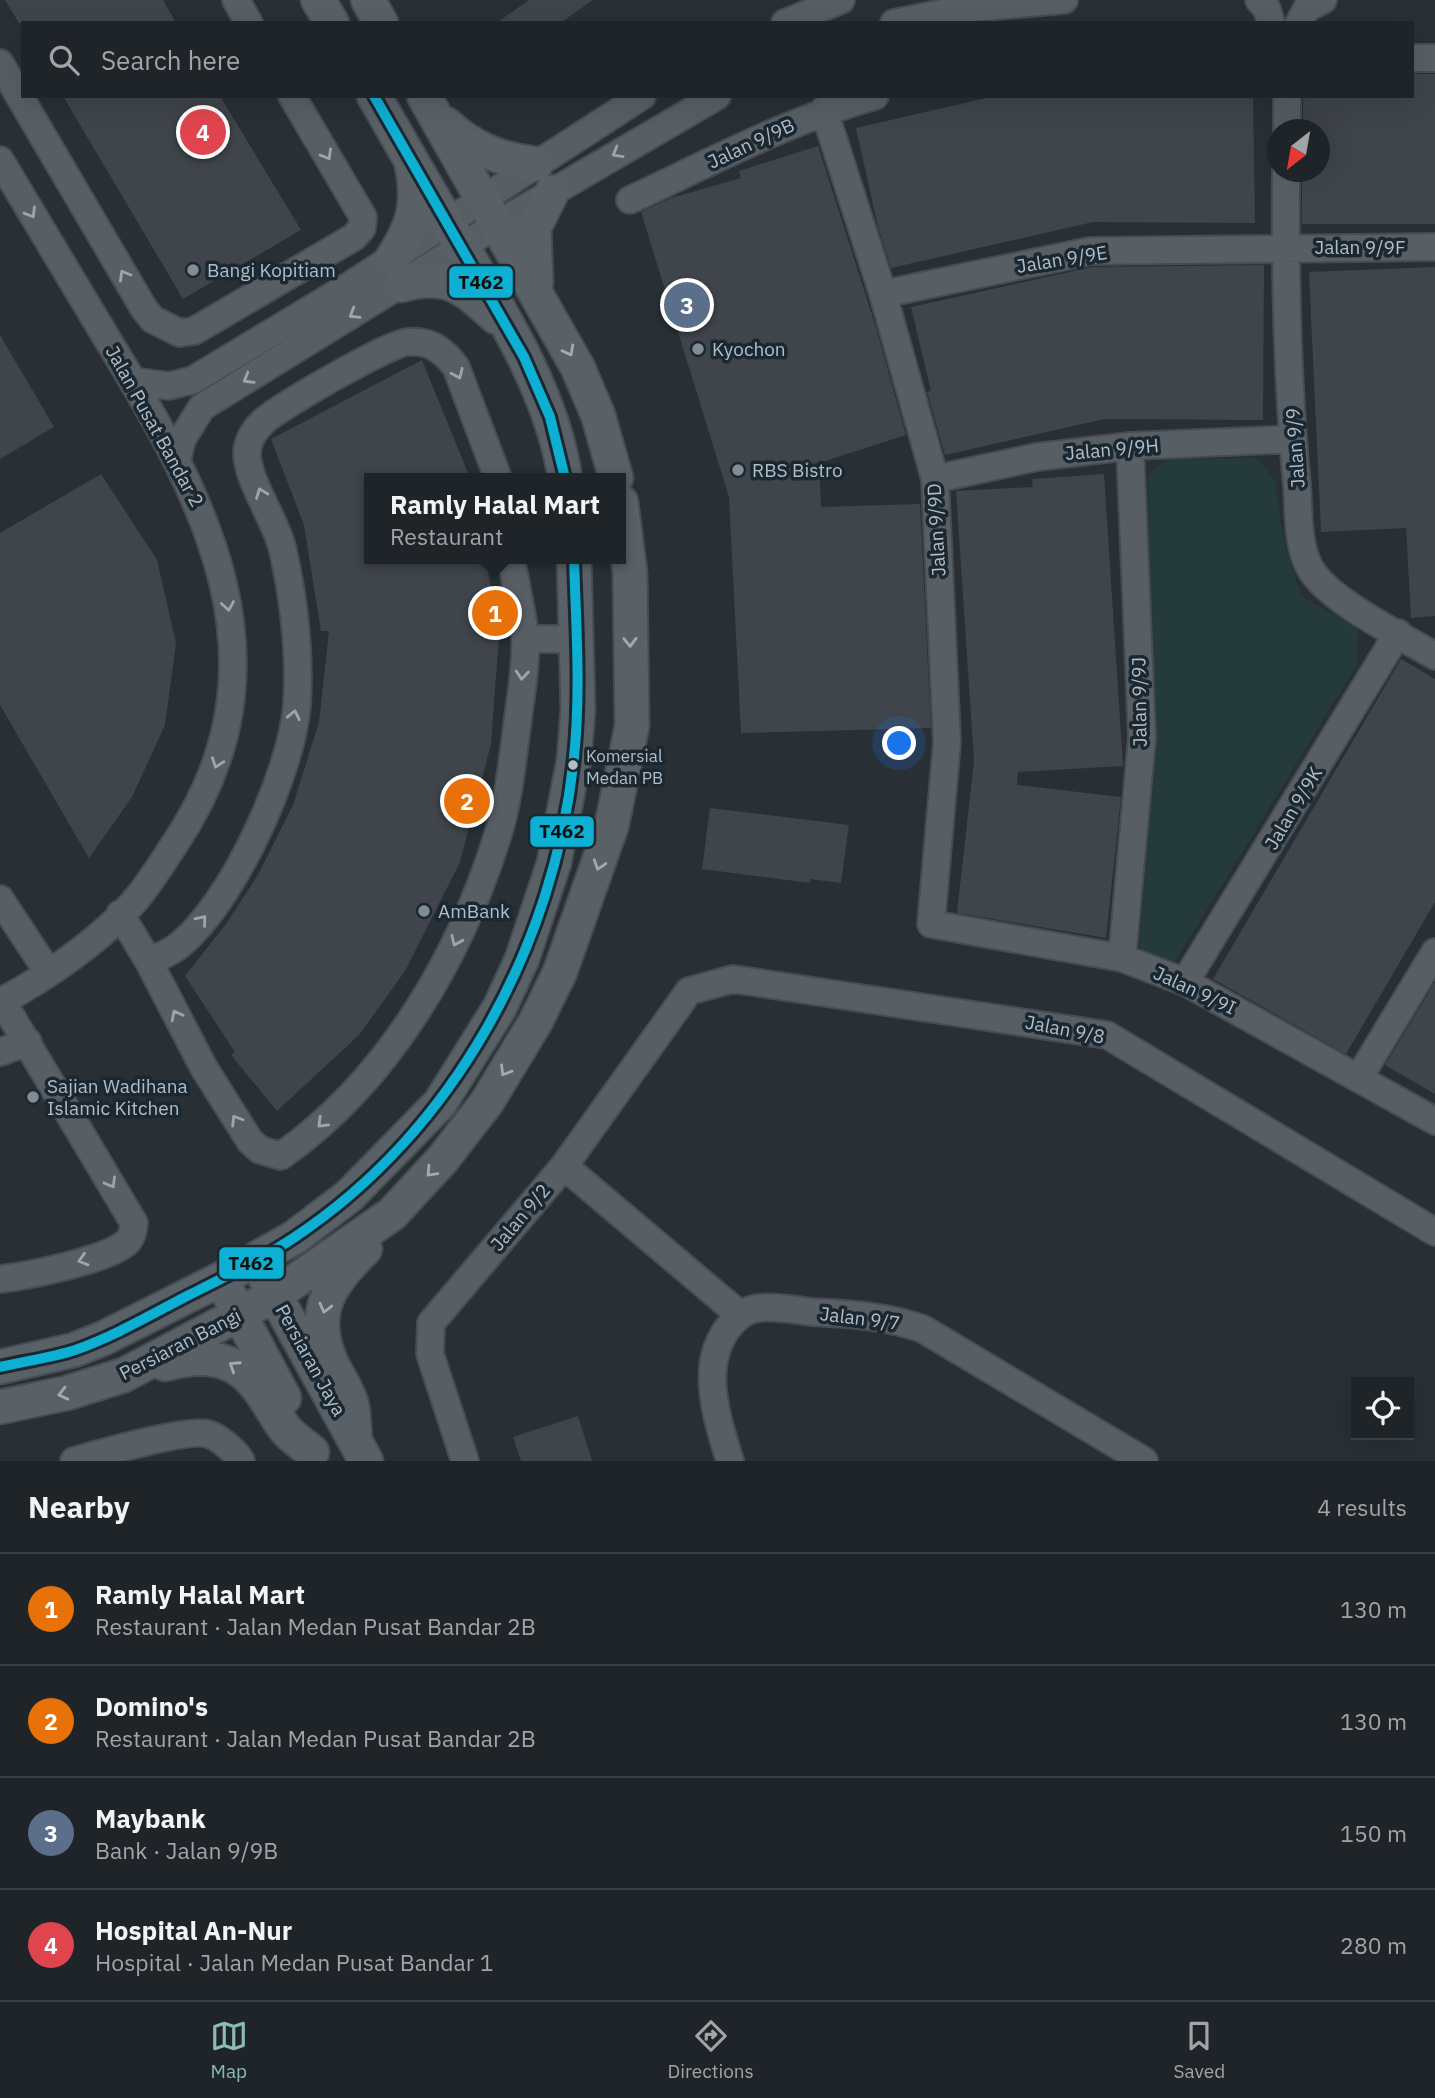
<!DOCTYPE html>
<html lang="en">
<head>
<meta charset="utf-8">
<style>
  :root { --surface:#1e2428; --page:#262c30; --text:#f1f3f6; --muted:#a1a4a8; --line:#3c4145; --accent:#8bbbb9 }
  body { margin:0; font-family:"IBM Plex Sans",sans-serif; background:var(--page); color:var(--text) }
  .controls { position:absolute; right:21px; bottom:21px; display:grid; overflow:hidden; border-radius:0px; box-shadow:0 7px 28px #0002 }
  .controls button { width:63px; height:63px; display:grid; place-items:center; padding:0; border:0; border-bottom:2px solid var(--line); background:var(--surface); color:var(--text); font:35px sans-serif }
  .compass { position:absolute; left:1267px; top:119px; width:63px; height:63px; border-radius:50%; background:var(--surface); box-shadow:0 7px 28px #0002; rotate:211deg }
  .you { position:absolute; left:900px; top:744px; width:24px; height:24px; margin:-18px; border:5px solid #fff; border-radius:50%; background:#1a73e8; box-shadow:0 0 0 10px #1a73e833 }
  .badge { display:grid; place-items:center; width:46px; height:46px; border-radius:50%; background:var(--accent); color:#fff; font-size:23px; font-weight:700 }
  .pin { position:absolute; translate:-50% -50%; border:4px solid #fff; box-shadow:0 2px 7px #0006 }
  .popup { position:absolute; left:364px; top:473px; width:262px; height:91px; box-sizing:border-box; display:grid; place-content:center; border-radius:0px; background:var(--surface); filter:drop-shadow(0 2px 5px #0005); font-size:23px; white-space:nowrap; color:var(--muted) }
  .popup b { font-size:26px; color:var(--text) }
  .popup::after { content:''; position:absolute; left:50%; top:100%; margin-left:-14px; border:14px solid transparent; border-top-color:var(--surface) }
  .list { margin:0; padding:0; list-style:none }
  h2 { display:flex; justify-content:space-between; align-items:center; height:91px; margin:0; padding:0 28px; font-size:30px }
  h2 small { font-size:23px; font-weight:400; color:var(--muted) }
  .list li { display:grid; grid-template-columns:46px 1fr auto; gap:21px; align-items:center; box-sizing:border-box; height:112px; padding:0 28px; border-top:2px solid var(--line) }
  .list b { display:block; font-size:26px; white-space:nowrap }
  .list p { margin:0; font-size:23px; white-space:nowrap; color:var(--muted) }
  .list em { font-size:23px; font-style:normal; color:var(--muted) }
  .icon { flex:none; width:38px; height:38px; fill:none; stroke:currentColor; stroke-width:2; stroke-linecap:round; stroke-linejoin:round }
  .map { position:relative; flex:none; width:1435px; height:1461px; overflow:hidden }
  .search { position:absolute; background:var(--surface); box-shadow:0 7px 28px #0002; left:21px; right:21px; top:21px; height:77px; display:flex; align-items:center; gap:18px; box-sizing:border-box; padding:0 24px; border-radius:0px; color:var(--muted); font-size:26px }
  .sheet { height:539px; background:var(--surface) }
  nav { display:flex; justify-content:space-around; align-items:center; box-sizing:border-box; height:98px; border-top:2px solid var(--line); background:var(--surface); font-size:19px; color:var(--muted) }
  nav a { display:grid; justify-items:center; gap:4px }
  nav .on { color:var(--accent) }
  .map>svg:first-child { display:block }
</style>
</head>
<body>
<div class="map">
<svg width="1435" height="1461" viewBox="0 0 1435 1461">
  <rect width="100%" height="100%" fill="#283036"/>
  <path fill="#253b3b" d="M1256,458L1275,480L1283,537L1301,596L1358,628L1357,664L1174,963L1139,951L1153,755L1148,475L1168,459Z"/>
  <path fill="#3f454b" d="M5,0H163L176,23H19Z
    M529,0H593L560,23H496Z
    M1412,74H1435V224H1302V172H1320V130H1303V96H1412Z
    M63,96H220L301,230L183,299Z
    M995,96H1253L1255,223L1093,222L891,268L878,227L856,128Z
    M818,146L875,324L906,435L819,463L821,507L920,504L931,728L741,733L729,497L641,212L671,198L741,178L739,171Z
    M1264,265L1263,420L1104,419L945,455L927,392L931,391L911,307L1092,267Z
    M1435,267V616L1411,618L1406,528L1321,532L1309,272Z
    M0,335L54,427L0,459Z
    M422,360L470,478H369V559H486L499,636L491,744L460,862L405,971L359,1035L277,1111L231,1055L235,1052L185,976L226,924L259,873L293,805L319,722L329,631H321L304,525L271,439Z
    M101,474L157,560L176,643L165,725L132,797L89,858L0,705V533Z
    M1104,474L1123,766L1018,772L1017,785L1121,797L1106,938L957,913L974,761L956,491L1033,487L1032,479Z
    M1401,659L1435,679V902L1346,1054L1213,979Z
    M710,808L849,825L841,883L810,879V883L702,869Z
    M1435,982V1094L1385,1065Z
    M578,1416L592,1461H521L513,1437Z"/>
  <g fill="none" stroke-linecap="round" stroke-linejoin="round">
    <defs>
      <path id="minor" d="M236,0L249,23
        M1259,0L1267,9L1271,23
        M785,23L841,0
        M894,23L962,9L1064,0
        M1299,23L1307,8L1323,0
        M1412,58H1435
        M0,63L143,307L152,319L180,333L194,331L354,237L362,228L363,217L292,96
        M824,110L883,294L935,479L947,742L931,924L1122,958L1185,982L1435,1121
        M1287,130V96
        M0,160C35,219 71,278 106,337C206,500 296,664 174,845C163,862 151,881 138,897C105,937 46,978 0,1002
        M1286,172C1285,276 1287,381 1297,485C1299,511 1297,545 1310,568C1327,600 1402,636 1435,656
        M630,200C711,162 789,120 875,96
        M883,294L1090,251L1435,247
        M133,381L169,386L193,380L349,286L642,96
        M177,461L182,439L202,407L498,224L717,96
        M935,479L1037,457L1130,446L1293,439
        M525,639H579
        M0,899L48,972
        M120,914L149,962L204,1068L250,1141L260,1150L281,1156C389,1080 461,956 499,831C509,797 512,762 517,727C520,699 527,665 525,637C522,611 516,585 511,559
        M1122,958L1142,738L1130,446
        M149,962C158,957 169,953 177,947C232,905 292,772 297,704C300,654 294,600 283,551C277,521 247,482 247,452C248,439 256,428 265,420C281,406 391,342 408,342C430,340 443,350 456,367L498,478
        M1185,982L1398,633
        M0,1052L28,1042
        M1360,1076L1435,952
        M564,1166L739,1314
        M0,1279C28,1276 106,1260 126,1243C132,1238 133,1231 134,1223L2,1001
        M74,1461C98,1454 188,1428 208,1434C219,1437 236,1452 241,1461
        M465,1461L430,1354L431,1323L564,1166L689,991L733,979L1107,1035L1435,1232
        M730,1461C717,1418 697,1362 732,1323C739,1315 748,1309 759,1308C776,1306 795,1310 812,1312C851,1314 887,1316 923,1329L1144,1461"/>
      <path id="major" d="M318,0L332,23
        M368,0L381,23
        M374,96C403,146 431,196 461,245C503,315 553,396 565,478
        M424,96L578,368L598,415L616,478
        M446,124C472,148 500,160 536,164
        M392,259C413,226 420,206 412,166
        M536,283L534,228L552,192
        M401,285C447,272 463,287 496,317
        M265,1277L366,1461
        M229,1294L284,1398
        M165,1364C206,1353 238,1356 263,1395C271,1406 278,1421 287,1431C294,1439 304,1445 312,1452
        M0,1367L74,1350L104,1338L221,1279L295,1237L349,1196L440,1103L500,1007L522,959L554,863L574,760L578,709L574,559
        M0,1407L67,1393L124,1375L275,1295L392,1214L442,1160L487,1102L536,1021L560,972L612,824L632,726L630,573L621,502
        M355,1438C354,1428 354,1416 352,1406C349,1391 337,1376 331,1362C309,1312 330,1283 365,1249"/>
    </defs>
    <use href="#minor" stroke="#464c51" stroke-width="30"/>
    <use href="#major" stroke="#454d53" stroke-width="37"/>
    <use href="#minor" stroke="#585f64" stroke-width="26"/>
    <use href="#major" stroke="#5a6166" stroke-width="33"/>
    <defs>
      <path id="bus-1" d="M374,96L524,357L550,417L565,478
        M0,1367C25,1361 51,1358 75,1350C115,1336 152,1314 189,1295C225,1277 262,1259 295,1237C454,1131 555,945 574,757C581,691 576,625 574,559"/>
    </defs>
    <use href="#bus-1" stroke="#1b2831" stroke-width="16"/>
    <use href="#bus-1" stroke="#0dafd3" stroke-width="10"/>
  </g>
  <defs><path id="oneway-chevron" d="M-2-3.5L2.5 0L-2 3.5" fill="none" stroke-width="1.6" stroke-linecap="round" stroke-linejoin="round" transform="scale(1.75)"/></defs>
  <g stroke="#9ba6af">
    <use href="#oneway-chevron" transform="translate(617 153) rotate(150)"/>
    <use href="#oneway-chevron" transform="translate(327 155) rotate(60)"/>
    <use href="#oneway-chevron" transform="translate(31 213) rotate(59)"/>
    <use href="#oneway-chevron" transform="translate(124 275) rotate(-120)"/>
    <use href="#oneway-chevron" transform="translate(354 314) rotate(149)"/>
    <use href="#oneway-chevron" transform="translate(458 374) rotate(66)"/>
    <use href="#oneway-chevron" transform="translate(248 379) rotate(149)"/>
    <use href="#oneway-chevron" transform="translate(261 493) rotate(-111)"/>
    <use href="#oneway-chevron" transform="translate(228 606) rotate(81)"/>
    <use href="#oneway-chevron" transform="translate(522 675) rotate(95)"/>
    <use href="#oneway-chevron" transform="translate(294 715) rotate(-78)"/>
    <use href="#oneway-chevron" transform="translate(217 763) rotate(109)"/>
    <use href="#oneway-chevron" transform="translate(202 920) rotate(-51)"/>
    <use href="#oneway-chevron" transform="translate(456 941) rotate(114)"/>
    <use href="#oneway-chevron" transform="translate(176 1015) rotate(-117)"/>
    <use href="#oneway-chevron" transform="translate(236 1120) rotate(-122)"/>
    <use href="#oneway-chevron" transform="translate(322 1123) rotate(136)"/>
    <use href="#oneway-chevron" transform="translate(111 1183) rotate(60)"/>
    <use href="#oneway-chevron" transform="translate(83 1260) rotate(163)"/>
  </g>
  <g stroke="#a0abb4">
    <use href="#oneway-chevron" transform="translate(569 351) rotate(62)"/>
    <use href="#oneway-chevron" transform="translate(630 642) rotate(89)"/>
    <use href="#oneway-chevron" transform="translate(599 865) rotate(108)"/>
    <use href="#oneway-chevron" transform="translate(505 1071) rotate(121)"/>
    <use href="#oneway-chevron" transform="translate(431 1172) rotate(133)"/>
    <use href="#oneway-chevron" transform="translate(325 1308) rotate(104)"/>
    <use href="#oneway-chevron" transform="translate(234 1366) rotate(-147)"/>
    <use href="#oneway-chevron" transform="translate(63 1394) rotate(166)"/>
  </g>
  <g fill="#818c95" stroke="#1b2831" stroke-width="2.5">
    <circle cx="193" cy="270" r="7"/>
    <circle cx="698" cy="349" r="7"/>
    <circle cx="738" cy="470" r="7"/>
    <circle cx="424" cy="911" r="7"/>
    <circle cx="33" cy="1097" r="7"/>
  </g>
  <circle fill="#b1bec8" stroke="#1b2831" stroke-width="2.5" cx="573" cy="765" r="6"/>
  <g text-anchor="middle" stroke-width="7" stroke-linejoin="round" paint-order="stroke">
    <g font-size="17" fill="#b1bec8" stroke="#1b2831" text-anchor="start">
      <text x="586" y="762">Komersial<tspan x="586" dy="22">Medan PB</tspan></text>
    </g>
    <g font-size="19" fill="#b1bec8" stroke="#1b2831">
      <text transform="translate(751 143) rotate(-25)" y="7">Jalan 9/9B</text>
      <text x="1360" y="254">Jalan 9/9F</text>
      <text transform="translate(1062 259) rotate(-9)" y="7">Jalan 9/9E</text>
      <text transform="translate(155 426) rotate(61)" y="7">Jalan Pusat Bandar 2</text>
      <text transform="translate(1295 448) rotate(-94)" y="7">Jalan 9/9</text>
      <text transform="translate(1112 449) rotate(-5)" y="7">Jalan 9/9H</text>
      <text transform="translate(936 530) rotate(-93)" y="7">Jalan 9/9D</text>
      <text transform="translate(1139 702) rotate(-91)" y="7">Jalan 9/9J</text>
      <text transform="translate(1293 808) rotate(-59)" y="7">Jalan 9/9K</text>
      <text transform="translate(1195 990) rotate(25)" y="7">Jalan 9/9I</text>
      <text transform="translate(1065 1029) rotate(11)" y="7">Jalan 9/8</text>
      <text transform="translate(520 1217) rotate(-50)" y="7">Jalan 9/2</text>
      <text transform="translate(860 1318) rotate(7)" y="7">Jalan 9/7</text>
      <text transform="translate(180 1344) rotate(-27)" y="7">Persiaran Bangi</text>
      <text transform="translate(311 1360) rotate(61)" y="7">Persiaran Jaya</text>
    </g>
    <g font-size="19" fill="#b1bec8" stroke="#1b2831" text-anchor="start">
      <text x="207" y="277">Bangi Kopitiam</text>
      <text x="712" y="356">Kyochon</text>
      <text x="752" y="477">RBS Bistro</text>
      <text x="438" y="918">AmBank</text>
      <text x="47" y="1093">Sajian Wadihana<tspan x="47" dy="22">Islamic Kitchen</tspan></text>
    </g>
  </g>
  <g stroke="#1b2831" stroke-width="2.5">
    <rect x="448" y="265" width="66" height="34" rx="7" fill="#0dafd3"/>
    <rect x="529" y="815" width="66" height="33" rx="7" fill="#0dafd3"/>
    <rect x="218" y="1246" width="67" height="34" rx="7" fill="#0dafd3"/>
  </g>
  <g font-size="19" text-anchor="middle" font-weight="bold" fill="#111">
    <text x="481" y="289">T462</text>
    <text x="562" y="838">T462</text>
    <text x="251" y="1270">T462</text>
  </g>
</svg>
<div class="controls">
<button><svg class="icon" aria-label="locate" viewBox="0 0 24 24"><circle cx="12" cy="12" r="6"/><path d="M12 2v4M12 18v4M2 12h4M18 12h4"/></svg></button>
</div>
<svg class="compass" viewBox="-18 -18 36 36"><path d="M0-13l5 13h-10z" fill="#e53935"/><path d="M0 13l5-13h-10z" fill="#a1a4a8"/></svg>
<div class="you"></div>
<div class="pin badge" style="left:495px;top:613px;background:#e8710a">1</div>
<div class="popup"><b>Ramly Halal Mart</b>Restaurant</div>
<div class="pin badge" style="left:467px;top:801px;background:#e8710a">2</div>
<div class="pin badge" style="left:687px;top:305px;background:#5c6f8a">3</div>
<div class="pin badge" style="left:203px;top:132px;background:#e0444e">4</div>
<div class="search"><svg class="icon" aria-label="search" viewBox="0 0 24 24"><circle cx="10" cy="10" r="6"/><path d="M15 15l6 6"/></svg>Search here</div>
</div>
<section class="sheet">
<h2>Nearby<small>4 results</small></h2>
<ul class="list">
<li><span class="badge" style="background:#e8710a">1</span><div><b>Ramly Halal Mart</b><p>Restaurant · Jalan Medan Pusat Bandar 2B</p></div><em>130 m</em></li>
<li><span class="badge" style="background:#e8710a">2</span><div><b>Domino's</b><p>Restaurant · Jalan Medan Pusat Bandar 2B</p></div><em>130 m</em></li>
<li><span class="badge" style="background:#5c6f8a">3</span><div><b>Maybank</b><p>Bank · Jalan 9/9B</p></div><em>150 m</em></li>
<li><span class="badge" style="background:#e0444e">4</span><div><b>Hospital An-Nur</b><p>Hospital · Jalan Medan Pusat Bandar 1</p></div><em>280 m</em></li>
</ul>
</section>
<nav>
<a class="on"><svg class="icon" aria-label="map" viewBox="0 0 24 24"><path d="M3 6l6-2 6 2 6-2v14l-6 2-6-2-6 2zM9 4v14M15 6v14"/></svg>Map</a>
<a><svg class="icon" aria-label="directions" viewBox="0 0 24 24"><path d="M12 3l9 9-9 9-9-9zM9 14v-3h6M13 9l2 2-2 2"/></svg>Directions</a>
<a><svg class="icon" aria-label="saved" viewBox="0 0 24 24"><path d="M7 4h10v16l-5-4-5 4z"/></svg>Saved</a>
</nav>
</body>
</html>
